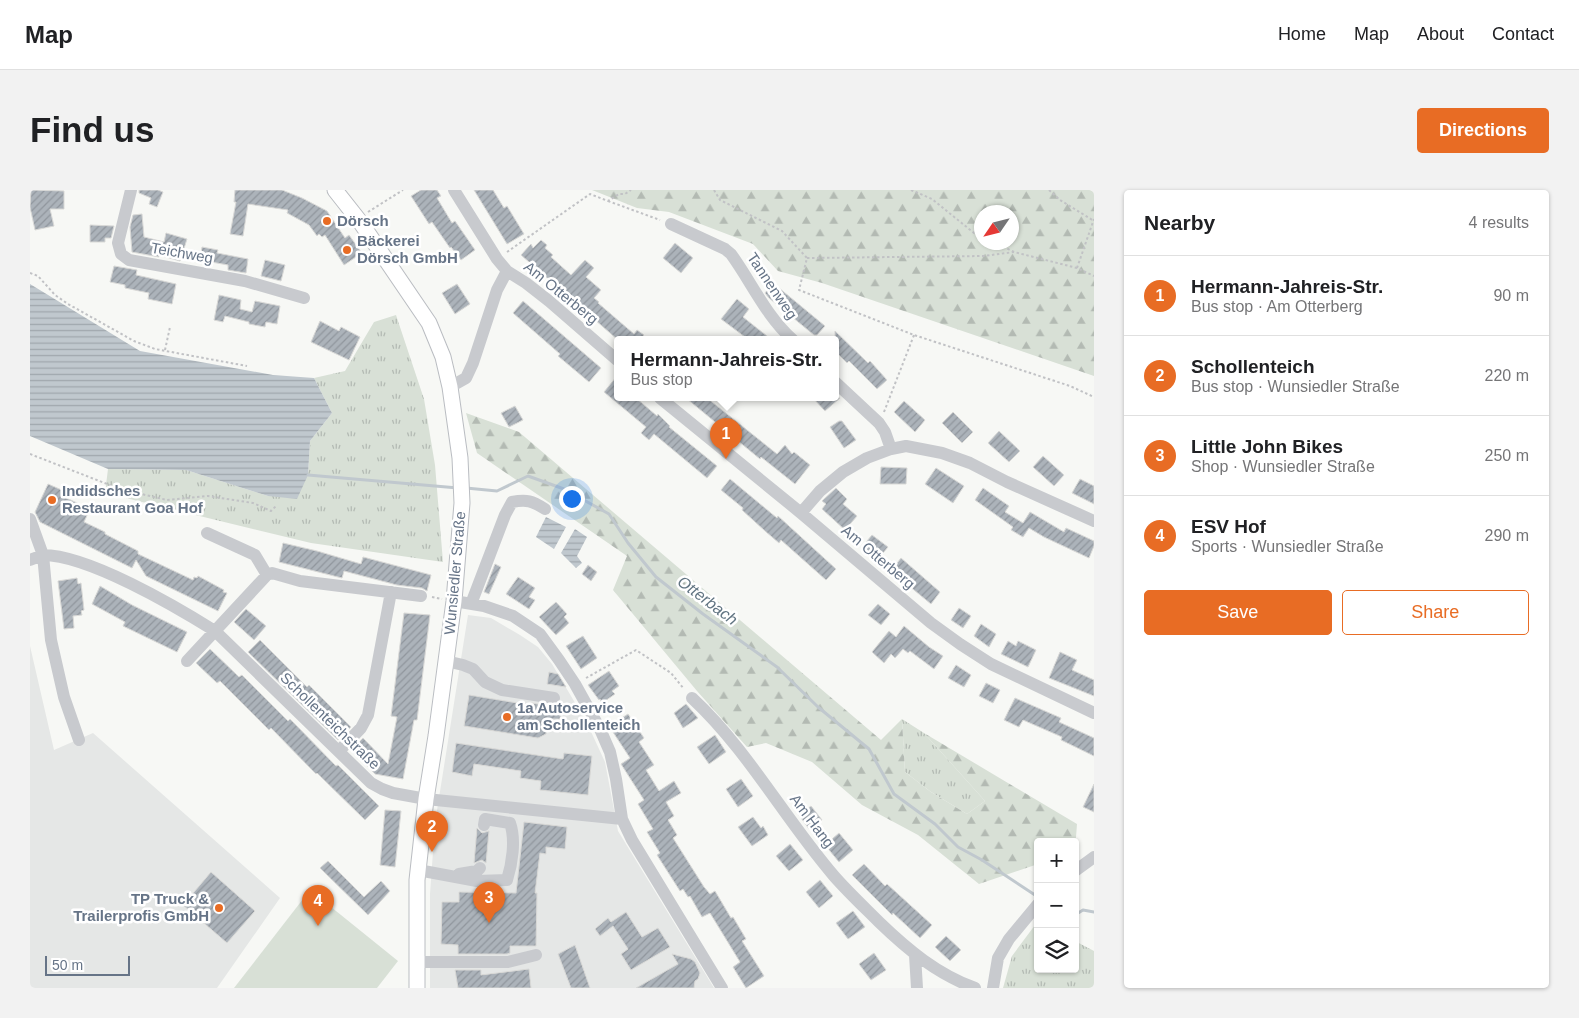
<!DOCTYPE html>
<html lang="en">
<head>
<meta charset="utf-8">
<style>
  :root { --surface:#fff; --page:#f2f2f2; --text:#202124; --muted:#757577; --line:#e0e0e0; --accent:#e86c24 }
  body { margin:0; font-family:Arial,sans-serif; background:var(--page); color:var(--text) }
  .controls { position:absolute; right:15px; bottom:15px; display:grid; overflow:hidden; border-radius:5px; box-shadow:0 1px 4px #0004 }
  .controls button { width:45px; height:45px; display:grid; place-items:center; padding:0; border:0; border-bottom:1px solid var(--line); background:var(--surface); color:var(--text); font:25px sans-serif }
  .compass { position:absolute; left:944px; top:15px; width:45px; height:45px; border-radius:50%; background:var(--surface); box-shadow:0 1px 4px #0004; rotate:235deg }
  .scale { position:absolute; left:15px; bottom:12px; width:85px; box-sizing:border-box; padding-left:5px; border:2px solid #667487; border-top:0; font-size:14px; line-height:18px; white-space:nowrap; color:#667487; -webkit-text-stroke:4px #fff; paint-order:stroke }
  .you { position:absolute; left:541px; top:308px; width:18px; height:18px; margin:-12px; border:4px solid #fff; border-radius:50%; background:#1a73e8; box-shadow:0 0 0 8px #1a73e833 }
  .badge { display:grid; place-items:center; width:32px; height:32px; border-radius:50%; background:var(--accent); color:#fff; font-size:16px; font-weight:700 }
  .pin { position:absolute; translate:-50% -41px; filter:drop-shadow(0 1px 2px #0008) }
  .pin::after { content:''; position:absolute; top:26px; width:18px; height:15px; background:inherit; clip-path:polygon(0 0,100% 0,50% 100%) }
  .popup { position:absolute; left:584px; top:146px; width:225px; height:65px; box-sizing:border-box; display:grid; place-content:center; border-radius:5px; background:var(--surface); filter:drop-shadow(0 1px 4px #0005); font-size:16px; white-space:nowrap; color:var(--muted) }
  .popup b { font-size:19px; color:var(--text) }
  .popup::after { content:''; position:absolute; left:50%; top:100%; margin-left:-10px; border:10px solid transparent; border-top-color:var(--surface) }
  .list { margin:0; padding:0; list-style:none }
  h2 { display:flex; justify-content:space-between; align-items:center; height:65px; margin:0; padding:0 20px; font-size:21px }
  h2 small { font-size:16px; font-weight:400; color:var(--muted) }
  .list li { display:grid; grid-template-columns:32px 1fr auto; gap:15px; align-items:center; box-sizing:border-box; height:80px; padding:0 20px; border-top:1px solid var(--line) }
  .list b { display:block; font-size:19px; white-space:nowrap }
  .list p { margin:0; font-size:16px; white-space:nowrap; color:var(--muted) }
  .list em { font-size:16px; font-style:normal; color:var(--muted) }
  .actions { display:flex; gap:10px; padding:15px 20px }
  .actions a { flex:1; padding:11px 0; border:1px solid var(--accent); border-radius:5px; text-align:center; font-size:18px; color:var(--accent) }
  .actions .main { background:var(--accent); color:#fff }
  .icon { flex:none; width:28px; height:28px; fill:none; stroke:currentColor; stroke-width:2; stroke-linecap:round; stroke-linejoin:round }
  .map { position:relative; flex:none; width:1064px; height:798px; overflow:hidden; border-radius:5px }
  header { display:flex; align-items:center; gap:30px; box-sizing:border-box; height:70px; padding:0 25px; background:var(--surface); border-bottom:1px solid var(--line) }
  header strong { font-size:24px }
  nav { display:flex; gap:28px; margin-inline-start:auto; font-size:18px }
  .intro { display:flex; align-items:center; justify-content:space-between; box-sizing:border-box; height:120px; padding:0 30px }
  h1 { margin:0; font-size:35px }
  .button { padding:12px 22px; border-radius:5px; background:var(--accent); color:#fff; font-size:18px; font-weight:700 }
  main { display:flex; gap:30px; padding:0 30px }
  aside { flex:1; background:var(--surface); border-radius:5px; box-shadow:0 1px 4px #0004 }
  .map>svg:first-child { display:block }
</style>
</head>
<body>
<header>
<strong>Map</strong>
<nav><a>Home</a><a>Map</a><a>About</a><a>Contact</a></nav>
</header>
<div class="intro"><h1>Find us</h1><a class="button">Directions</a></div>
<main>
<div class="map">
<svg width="1064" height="798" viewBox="0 0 1064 798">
  <defs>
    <pattern id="grass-tufts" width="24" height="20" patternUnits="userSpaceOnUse" patternTransform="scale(1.25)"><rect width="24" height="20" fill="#d8e0d6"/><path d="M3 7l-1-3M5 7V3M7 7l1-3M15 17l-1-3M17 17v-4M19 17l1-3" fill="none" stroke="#b3bab3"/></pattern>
    <pattern id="forest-firs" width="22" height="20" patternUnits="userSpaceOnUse" patternTransform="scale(1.25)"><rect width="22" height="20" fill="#d8e0d6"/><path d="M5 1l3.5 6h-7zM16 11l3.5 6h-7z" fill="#b3bab3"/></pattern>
    <pattern id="water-rules" width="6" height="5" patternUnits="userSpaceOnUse" patternTransform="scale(1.25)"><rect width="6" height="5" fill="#c0c8ce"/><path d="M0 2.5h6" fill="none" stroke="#a0a7ad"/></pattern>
    <pattern id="building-hatch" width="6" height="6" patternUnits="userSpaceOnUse" patternTransform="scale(1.25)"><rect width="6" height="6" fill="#acb3ba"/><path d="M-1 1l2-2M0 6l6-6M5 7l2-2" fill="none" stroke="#90969d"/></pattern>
  </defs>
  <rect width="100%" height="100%" fill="#f7f8f5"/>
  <path fill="#e5e7e6" d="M438,425L461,428L490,445L508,457L522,474L557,533L575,572L588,641L684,798H400V704L405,633Z
    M0,456L24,560L63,543L250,708L187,798H0Z"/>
  <path fill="url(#grass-tufts)" d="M366,125L394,209L405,275L413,372L281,353L75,303L78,279L156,280L238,306L278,285L280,251L302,223L284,188L315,181L344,132Z
    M872,529L894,543L955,611L937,624L901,602L875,582Z
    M1008,731V779H1045V751L1064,761V798H973L982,766Z"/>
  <path fill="url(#forest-firs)" fill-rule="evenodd" d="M562,0H1060L1064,2V186L792,93L748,81L723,54L639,22L607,18ZM952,22H982V52H952Z
    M436,223L489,242L851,550L872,529L875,582L901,602L937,624L955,611L894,543L1047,634L1045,661V652H1008V674L949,694L888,645L832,615L782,572L736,553L717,557L667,501L583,400L597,366L447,263Z"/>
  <path fill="#d8e0d6" d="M280,700L368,771L347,798H204Z"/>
  <path fill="url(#water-rules)" d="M0,94L110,161L243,185L284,188L302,223L280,251L278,285L267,309L238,306L156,280L78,279L0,246Z
    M516,327L536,337L524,359L506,347Z
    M545,339L557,347L547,366L552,373L546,378L531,363Z"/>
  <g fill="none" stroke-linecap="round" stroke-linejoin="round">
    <path stroke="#c0c8ce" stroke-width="3" d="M278,285L428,298
      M436,298L467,301L498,286L534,299L579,324L598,353L626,387L673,424L747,477L788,517L839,559L864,604L905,634L928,657L952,670L1008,707
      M1045,725L1053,720L1064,722"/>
  </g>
  <path fill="url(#building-hatch)" stroke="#d9d9d7" d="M1,0L34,1V19H20L24,36L5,40L0,17Z
    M109,0H128L133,2L127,17L119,14L121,8L109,3Z
    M205,0H252L272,8L297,21L315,48L319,45L332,63L314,75L295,45L292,47L289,44L287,46L279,35L257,23L258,20L218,14L213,46L200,44L206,12H204Z
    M391,0H407L411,6L407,8L422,33L425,31L445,60L431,70L421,57L420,58L402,32L399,34L381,6Z
    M444,0H463L474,18L477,16L494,44L477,54Z
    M112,24L114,47L134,52L136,43L157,49L150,71L129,65V67L102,62L100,37L103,25Z
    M60,35L84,36L81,48H75V52H60Z
    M511,50L517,55L515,58L523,65L521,67L541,85L555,70L564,78L556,87L571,100L564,108L569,112L568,113L604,144L607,140L614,145L610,149L612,150H588L491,65L501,54L503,58Z
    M645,53L663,68L651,83L633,68Z
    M172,57L188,60L187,63L218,69L216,83L198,80V75L170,70Z
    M235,70L255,75L251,91L231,86Z
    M84,76L107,80L106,85L146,94L142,114L118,109L119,103L95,98V95L80,92Z
    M743,93L795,136L787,145H784L739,108L735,103Z
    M427,94L440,114L425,124L412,103Z
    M189,105L211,110L210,119L222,122L225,111L250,116L247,134L236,132L235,137L219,134V132L195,126L193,132L184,130Z
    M707,109L719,119L713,127L742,150H719L691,129Z
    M493,111L571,178L559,192L528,166L530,164L483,123Z
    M290,131L309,141L311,137L330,147L319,170L281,152Z
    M805,141L838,173L840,171L857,190L847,199L819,171L817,173L805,161Z
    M587,186V208H606L627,226L628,224L640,236L639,237L687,276L677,288L624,244L619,250L611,243L616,237L574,202Z
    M656,208H677L747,264L755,255L762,264L764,262L780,275L765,294L731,267L730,269Z
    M783,208H810L795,221Z
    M874,211L895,230L885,242L864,222Z
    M485,216L493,230L479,237L471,223Z
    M923,222L943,242L932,253L912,233Z
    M809,231H812L826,250L814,258L800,237Z
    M969,241L990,261L979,272L958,253Z
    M1013,266L1034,285L1024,296L1003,277Z
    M851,277L877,278L876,294H850Z
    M906,278L934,296L923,313L895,294Z
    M700,289L747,328L748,326L806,379L796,390L751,350L749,353L735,341L712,320L713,318L691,300Z
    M1050,289L1064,296V314L1042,303Z
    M18,294L34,301L32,306L60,319L54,332L75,342V344L108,361V364L163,390L164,387L167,388L168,386L194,400L193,402L197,403L188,421L116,386L106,370L102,378L10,332L5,322Z
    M806,298L817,309L813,314L827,326L815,340L792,319L796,314L792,311Z
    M953,298L979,316L975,322L993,333L1000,322L1034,342L1036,338L1064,351V356L1059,368L1014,347L999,338L993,347L981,340L983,337L945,310Z
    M842,345L858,357L847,370L832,357Z
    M253,353L287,361L331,374L333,367L401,385L397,401L392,398L367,395L314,381L312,388L249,372Z
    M871,368L910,402L901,414L861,381Z
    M465,374L471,377L459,404L454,402Z
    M558,375L567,382L561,391L552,384Z
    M488,387L505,398L499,407L505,410L499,419L476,404Z
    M47,388L48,394L51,393L54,420L51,421L52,425L43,426L44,438L34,439L28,391Z
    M70,396L102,415L157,442L147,462L93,436L95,432L62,414Z
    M526,412L537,424L534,427L539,433L526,445L509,427Z
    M848,414L860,424L851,435L838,425Z
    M929,418L941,426L933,438L921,430Z
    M216,419L236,436L224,450L204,432Z
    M374,423L400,425L387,530H384L373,589L345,584L321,560L333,548L358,574L367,527L361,526Z
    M951,434L966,444L959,457L944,446Z
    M874,436L899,457L913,466L904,479L880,461L878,463L873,459L865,468L861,464L854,473L842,462L859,441L866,447Z
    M553,446L567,468L551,479L536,456Z
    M230,450L277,497L279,495L321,537L308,550L218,462Z
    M978,451L986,456L988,451L1006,460L998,477L971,464Z
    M180,459L209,487L212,485L258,531L260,529L306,576L308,575L349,616L335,630L287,583L286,584L241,538L239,540L190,491L187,493L166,473Z
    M1030,462L1047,470L1042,480L1064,490V506L1019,488Z
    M926,475L941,485L934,497L918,488Z
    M579,481L589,496L582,501L585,504L572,513L570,509L569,510L558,495Z
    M519,482L528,484L536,497L517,494Z
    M956,493L970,500L963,513L949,506Z
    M439,505L500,515L501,513L531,518L530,529H519L516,544L508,548L434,536Z
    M985,508L1031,528L1029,532L1064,548V566L1031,550L1032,547L993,530L989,537L974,530Z
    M656,514L668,528L653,538L644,523Z
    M598,524L614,548L609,552L624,575L616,580L629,601L644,591L651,603L636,612L644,626L638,630L647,645L643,648L674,697L680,704L685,701L701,728L703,727L716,749L712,751L734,786L716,798L703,777L710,772L680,723L672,727L660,706L658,707L653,699L650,701L627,665L630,663L617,642L623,639L608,614L614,610L591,574L600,568L579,536Z
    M685,545L696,562L679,574L667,557Z
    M426,553L533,569L534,563L562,566L558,605L510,600L511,591L490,588L491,581L444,574L442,586L422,582Z
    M711,589L723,606L708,617L696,599Z
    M1064,594V622L1053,617Z
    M781,616L792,630L779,639L769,625Z
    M355,620L371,621L365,677L350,675Z
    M723,627L731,638L733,636L738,645L722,656L708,637Z
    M494,632L537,637L535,659L516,657V664L510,663L505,703H507L506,756H480V763L477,764H428V755L411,754L412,712H429V702L486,703Z
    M447,638L452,643L459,641L456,673L452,670L444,673Z
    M809,643L823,660L809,672L795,655Z
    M760,654L773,670L759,681L746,666Z
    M298,671L334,707L351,691L360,701L338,725L290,678Z
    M834,674L855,696L857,694L902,735L890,748L863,723L862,725L822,685Z
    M181,682L225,721L197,753L153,715Z
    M790,690L803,706L789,718L776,702Z
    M823,721L835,737L818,749L806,733Z
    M596,722L612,747L628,738L640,757L601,780L591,764L598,759L583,736L570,746L565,739L578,728L581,732Z
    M916,746L931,760L920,771L905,757Z
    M545,755L560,798H541L528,764Z
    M844,763L856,780L841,790L829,774Z
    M642,764L661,769L665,772L670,783L668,789L665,791L664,798H606L648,774Z
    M499,779L501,798H428L425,780H451V785Z"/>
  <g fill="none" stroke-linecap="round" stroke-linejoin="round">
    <defs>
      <path id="major" d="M305,0L331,33L399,133L413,167L420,197L430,268L432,313L424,411L406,546L396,609L387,690V798"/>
    </defs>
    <use href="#major" stroke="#babdc2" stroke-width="17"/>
    <path stroke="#c1c2c5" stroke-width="2" stroke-dasharray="2.5 2.5" stroke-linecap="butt" d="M684,0L690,10L752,41L777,68L769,100L884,145L1040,196L1064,207
      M881,0L902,9L944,43L952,46
      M1019,0L1030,10L1064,31
      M578,11L630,30
      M338,22L373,0
      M964,52L984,62L1047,78L1064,86
      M477,62L560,4L578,11L589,4H595L601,0
      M777,68L954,66L984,62
      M1047,78L1064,29
      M0,83L8,86L25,105L38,114L104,151L125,159L217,176
      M135,160L140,137
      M854,222L884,145
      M0,264L90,299L137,310L178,306L223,313L241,321L247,315
      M402,407L412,409
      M556,488L606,460L641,483L654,499"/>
    <path stroke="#c8cace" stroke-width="12" d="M101,0L88,53L91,64L99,70L215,91L274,108
      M424,0L467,69L477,81L496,93L519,111L587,170
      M641,34L695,59L701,64C722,93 736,126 763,150
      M805,192L849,233L855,242L861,259
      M420,197L436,188L443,173L467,100L477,81
      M630,208L771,323L901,433L930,454L961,474L1064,523
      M771,323L790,301L813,282L837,268L861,259L876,256L912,263L940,273L977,292L1064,331
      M0,329L13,365C58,365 145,416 185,441L341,593L352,599L363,603L396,609L592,629
      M177,343L225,365L237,385
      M0,370L13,365L21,450L34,507L49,550
      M424,411L454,416L483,426L510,444L529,470L545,494L570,539L580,562L586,589L592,629L602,650L692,798
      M441,414L475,325L482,312C497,309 502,311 515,319
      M157,471L237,385L242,383L270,391L391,406
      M416,471L433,475L443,479L455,492L472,500L524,508
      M662,508C718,560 754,628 804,686C818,702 834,717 849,732C878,760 907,784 945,798
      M309,561L331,538L338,525L361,402
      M388,680L447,691L477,690C482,674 486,650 480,633L455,629L454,635
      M1045,681L1064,667
      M429,684L447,681L450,678
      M885,765L887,798
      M387,772H478L506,765
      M963,798L968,768L979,749L1008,714"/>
    <use href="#major" stroke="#fff" stroke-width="15"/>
  </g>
  <g fill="#e86c24" stroke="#fff" stroke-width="2">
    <circle cx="297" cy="31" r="5"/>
    <circle cx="317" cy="60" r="5"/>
    <circle cx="22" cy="310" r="5"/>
    <circle cx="477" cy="527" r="5"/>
    <circle cx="189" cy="718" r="5"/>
  </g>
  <g text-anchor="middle" stroke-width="5" stroke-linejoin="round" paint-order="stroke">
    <g font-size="15" font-weight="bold" fill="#667487" stroke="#fff" text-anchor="start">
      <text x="307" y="36">Dörsch</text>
      <text x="327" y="56">Bäckerei<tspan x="327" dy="17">Dörsch GmbH</tspan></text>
      <text x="32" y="306">Indidsches<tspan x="32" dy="17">Restaurant Goa Hof</tspan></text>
      <text x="487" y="523">1a Autoservice<tspan x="487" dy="17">am Schollenteich</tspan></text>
      <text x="179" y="714" text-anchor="end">TP Truck &amp;<tspan x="179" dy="17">Trailerprofis GmbH</tspan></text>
    </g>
    <g font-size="15" fill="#667487" stroke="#fff">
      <text transform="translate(152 63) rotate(10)" y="5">Teichweg</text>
      <text transform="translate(742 96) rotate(56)" y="5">Tannenweg</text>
      <text transform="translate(531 103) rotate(39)" y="5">Am Otterberg</text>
      <text transform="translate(848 367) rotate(40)" y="5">Am Otterberg</text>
      <text transform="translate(425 383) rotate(-85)" y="5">Wunsiedler Straße</text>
      <text transform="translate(300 531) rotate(44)" y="5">Schollenteichstraße</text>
      <text transform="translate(782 631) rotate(53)" y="5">Am Hang</text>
    </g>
    <g font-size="16" font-style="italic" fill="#627583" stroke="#fff">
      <text transform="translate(678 410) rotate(37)" y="6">Otterbach</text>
    </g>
  </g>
</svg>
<div class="controls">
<button>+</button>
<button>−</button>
<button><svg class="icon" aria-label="layers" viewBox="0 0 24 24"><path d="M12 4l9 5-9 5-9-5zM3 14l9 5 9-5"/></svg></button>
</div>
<svg class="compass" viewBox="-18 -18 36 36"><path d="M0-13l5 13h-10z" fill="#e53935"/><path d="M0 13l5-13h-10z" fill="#757577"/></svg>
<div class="scale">50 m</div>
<div class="you"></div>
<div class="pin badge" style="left:696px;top:269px">1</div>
<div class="popup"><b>Hermann-Jahreis-Str.</b>Bus stop</div>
<div class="pin badge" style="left:402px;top:662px">2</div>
<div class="pin badge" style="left:459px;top:733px">3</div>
<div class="pin badge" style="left:288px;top:736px">4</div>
</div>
<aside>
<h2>Nearby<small>4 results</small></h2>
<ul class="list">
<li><span class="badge">1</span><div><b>Hermann-Jahreis-Str.</b><p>Bus stop · Am Otterberg</p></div><em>90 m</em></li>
<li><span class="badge">2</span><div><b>Schollenteich</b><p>Bus stop · Wunsiedler Straße</p></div><em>220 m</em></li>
<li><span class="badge">3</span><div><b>Little John Bikes</b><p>Shop · Wunsiedler Straße</p></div><em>250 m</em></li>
<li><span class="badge">4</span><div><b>ESV Hof</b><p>Sports · Wunsiedler Straße</p></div><em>290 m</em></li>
</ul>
<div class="actions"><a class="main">Save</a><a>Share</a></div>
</aside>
</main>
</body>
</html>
